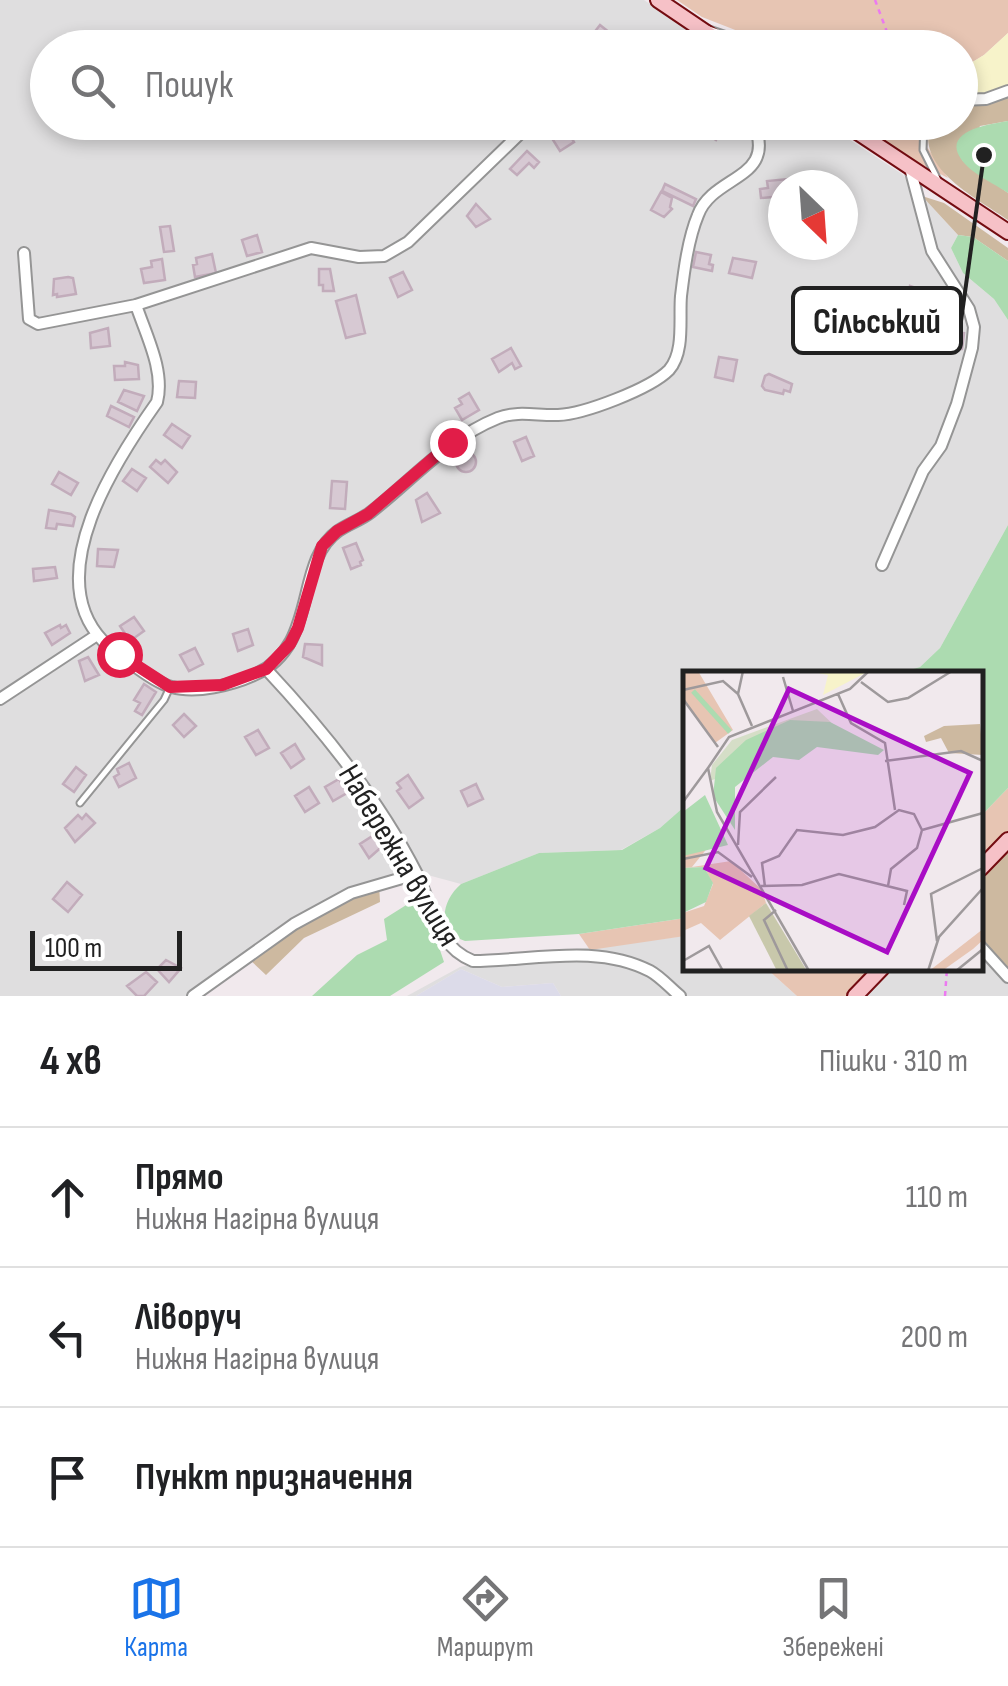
<!DOCTYPE html>
<html lang="uk">
<head>
<meta charset="utf-8">
<style>
  :root { --surface:#fff; --page:#f6f6f6; --text:#202124; --muted:#757577; --line:#e0e0e0; --accent:#1a73e8 }
  body { margin:0; font-family:"Sofia Sans Condensed",sans-serif; background:var(--page); color:var(--text) }
  .compass { position:absolute; left:768px; top:170px; width:90px; height:90px; border-radius:50%; background:var(--surface); box-shadow:0 5px 15px #0003; rotate:155deg }
  .scale { position:absolute; left:30px; bottom:25px; width:152px; box-sizing:border-box; padding-left:10px; border:5px solid #212121; border-top:0; font-size:28px; line-height:35px; white-space:nowrap; color:#212121; -webkit-text-stroke:8px #fff; paint-order:stroke }
  .stop { position:absolute; width:30px; height:30px; margin:-22px; border:8px solid #e11d48; border-radius:50%; background:#fff }
  .stop.end { background:#e11d48; border-color:#fff; box-shadow:0 2px 10px #0008 }
  .list { margin:0; padding:0; list-style:none }
  h2 { display:flex; justify-content:space-between; align-items:center; height:130px; margin:0; padding:0 40px; font-size:42px }
  h2 small { font-size:32px; font-weight:400; color:var(--muted) }
  .list li { display:grid; grid-template-columns:65px 1fr auto; gap:30px; align-items:center; box-sizing:border-box; height:140px; padding:0 40px; border-top:2px solid var(--line) }
  .list b { display:block; font-size:38px; white-space:nowrap }
  .list p { margin:0; font-size:32px; white-space:nowrap; color:var(--muted) }
  .list em { font-size:32px; font-style:normal; color:var(--muted) }
  .icon { flex:none; width:55px; height:55px; fill:none; stroke:currentColor; stroke-width:2; stroke-linecap:round; stroke-linejoin:round }
  .map { position:relative; flex:none; width:1008px; height:996px; overflow:hidden }
  .search { position:absolute; background:var(--surface); box-shadow:0 5px 15px #0003; left:30px; right:30px; top:30px; height:110px; display:flex; align-items:center; gap:25px; box-sizing:border-box; padding:0 35px; border-radius:55px; color:var(--muted); font-size:38px }
  .sheet { height:550px; background:var(--surface) }
  nav { display:flex; justify-content:space-around; align-items:center; box-sizing:border-box; height:140px; border-top:2px solid var(--line); background:var(--surface); font-size:28px; color:var(--muted) }
  nav a { display:grid; justify-items:center; gap:5px }
  nav .on { color:var(--accent) }
  .map>svg:first-child { display:block }
</style>
</head>
<body>
<div class="map">
<svg width="1008" height="996" viewBox="0 0 1008 996">
  <rect width="100%" height="100%" fill="#f1e9ed"/>
  <path fill="#dfdedf" fill-rule="evenodd" d="M0,0H644L712,47L48,48V122L824,123L902,174L958,235L951,248L963,273L994,299L1008,320V525L940,648L920,667L900,673L686,674L685,806L660,828L621,850L539,853L461,884L424,874L379,884L294,924L200,996H0ZM783,185H843V245H783Z
    M685,936L686,968L767,969L797,996H561L553,983L502,987L461,969L416,996H407L460,967L493,959Z
    M981,946L1008,977V996H855L882,969L980,968Z"/>
  <path fill="#dcdbe9" d="M461,969L502,987L553,983L561,996H416Z"/>
  <path fill="#e7c5b3" d="M677,0H1008V33L984,55L961,69L960,48L779,47L702,17Z
    M856,123H931L927,147L948,178L913,160Z
    M1008,788V840L981,869V816Z
    M685,918V936L590,950L579,934Z
    M767,969H882L855,996H797Z"/>
  <path fill="#cdb9a0" d="M1008,91V121L980,126L962,160L1008,193V220C977,198 914,168 931,123L960,122L961,104Z
    M922,196L944,203L1008,248V261L973,237L958,235Z
    M1008,840V977L981,946L980,869Z
    M379,884L380,902L304,938L266,975L248,958L276,937Z"/>
  <path fill="#f7f3ca" d="M1008,33V91L961,100V69L984,55Z"/>
  <path fill="#acdbb0" d="M1008,121V193C995,184 970,173 961,159C941,130 992,124 1008,121Z
    M958,235L973,237L1008,261V320L994,299L963,273L951,248Z
    M1008,525V788L981,816L980,674L900,673L920,667L940,648Z
    M685,806V918L579,934L465,941C436,932 441,901 461,884L539,853L622,850L660,828Z
    M411,902L432,926L444,962L390,996H312L357,955L387,940L384,919Z"/>
  <path fill="#d7c9d3" stroke="#c2acbb" stroke-width="2.5" d="M600,25L615,37L606,48H591L586,43Z
    M703,122H724L726,124L716,140L702,131L706,124Z
    M563,123L574,142L560,151L548,132Z
    M527,151L539,162L534,168L529,163L517,175L510,169Z
    M788,179L789,185H783V196L761,198L760,189L768,188L767,181Z
    M665,184L696,199L693,206L662,191Z
    M661,192L672,198L670,207L672,209L664,217L651,210Z
    M476,204L490,219L476,227L467,216Z
    M170,226L174,251L164,252L160,227Z
    M257,235L262,252L247,256L242,240Z
    M696,252L711,255L709,264L713,265L712,271L693,267Z
    M212,254L216,273L195,277L193,265L197,264L196,258Z
    M733,258L756,262L752,278L729,273Z
    M162,259L165,280L144,283L141,269L152,267L151,261Z
    M319,269H330L334,291H323V285H319Z
    M403,272L412,290L398,297L390,278Z
    M68,277L73,278L76,294L57,297V294L53,295L54,279Z
    M910,286L928,292L926,303L908,300Z
    M356,295L365,333L346,338L336,301Z
    M108,328L110,346L91,348L90,333Z
    M943,331L964,333L962,349H941Z
    M511,348L521,366L515,369L512,363L499,372L492,359Z
    M719,357L737,360L733,381L715,377Z
    M125,362L138,365L139,379L115,380L114,366H125Z
    M769,374L792,384L790,392L784,390L783,394L765,390L762,386L765,376Z
    M179,381L196,382L195,398L177,397Z
    M124,390L144,396L137,411L118,402Z
    M469,393L479,410L462,420L455,408L462,404L459,399Z
    M111,406L134,417L129,427L107,416Z
    M172,424L190,436L182,448L164,435Z
    M526,437L534,456L522,461L514,442Z
    M456 462a10 10 0 1 1 20 0a10 10 0 1 1-20 0Z
    M156,460L161,464L165,460L177,472L168,483L150,467Z
    M132,469L146,478L137,491L123,481Z
    M59,472L78,483L71,495L52,484Z
    M332,481L347,482L345,509L330,508Z
    M427,493L440,513L422,522L416,500Z
    M49,510L71,514L75,517L73,526L57,524L56,529L46,528Z
    M356,543L363,560L360,562L361,565L351,569L343,548Z
    M98,549L118,550L114,567L97,566Z
    M55,567L57,578L34,581L33,569Z
    M134,617L144,631L130,641L120,626Z
    M60,625L61,628L66,625L70,633L52,645L45,633Z
    M248,629L253,645L238,651L233,634Z
    M305,644L322,645V665L303,657Z
    M195,648L203,664L189,671L180,655Z
    M88,657L99,675L85,681L79,661Z
    M144,684L156,692L142,715L135,711L140,703L134,700Z
    M184,714L196,726L184,737L173,725Z
    M258,730L269,748L256,755L245,737Z
    M295,744L304,759L291,768L281,753Z
    M129,763L136,778L119,787L114,777L119,774L117,769Z
    M76,767L86,775L74,792L63,784Z
    M408,775L423,798L409,808L397,791L401,788L397,783Z
    M339,779L347,793L333,801L325,787Z
    M476,784L483,799L468,806L461,791Z
    M309,787L319,803L305,812L295,796Z
    M86,814L95,823L75,842L65,828L78,815L82,819Z
    M374,835L376,838L380,835L386,843L369,858L360,844Z
    M67,882L82,895L68,912L53,899Z
    M166,960L181,968L169,982L157,969Z
    M146,972L157,982L144,996H137L127,986Z"/>
  <g fill="none" stroke-linecap="round" stroke-linejoin="round">
    <defs>
      <path id="service" d="M924,122L923,150L939,182
        M80,803L164,700L170,687"/>
      <path id="minor" d="M681,48L696,40L701,29L757,48
        M960,100L986,99L1008,91
        M24,253L29,319L38,324L136,305L311,248L359,257L384,256L408,242L532,122
        M136,305C146,335 165,371 157,402C116,460 40,575 103,641C119,654 153,683 172,687C196,694 232,685 254,675C320,646 293,563 338,531C348,524 361,520 371,512C413,479 448,438 498,418C518,410 538,416 558,415C584,414 650,389 669,370C685,352 679,318 681,296C684,271 688,239 698,215C713,174 779,180 753,122
        M882,565L923,471L941,446L957,404L972,348L974,327L969,309L932,251L910,168
        M266,669C324,731 379,799 417,874C434,908 435,946 473,961C531,961 596,943 650,971C661,977 670,988 680,996
        M0,699L97,635
        M980,946L1008,977
        M193,996L294,924L351,893L416,874"/>
      <path id="secondary" d="M658,0L729,48
        M842,122L1008,232
        M980,869L1008,840
        M855,996L882,968"/>
    </defs>
    <use href="#service" stroke="#959595" stroke-width="9"/>
    <use href="#minor" stroke="#959595" stroke-width="14"/>
    <use href="#secondary" stroke="#740c11" stroke-width="18"/>
    <path stroke="#ec79f1" stroke-width="2.5" stroke-dasharray="5 5" stroke-linecap="butt" d="M875,0L893,48
      M945,996L947,968"/>
    <use href="#service" stroke="#fff" stroke-width="5"/>
    <use href="#minor" stroke="#fff" stroke-width="10"/>
    <use href="#secondary" stroke="#f6c1c7" stroke-width="14"/>
  </g>
  <g fill="none" stroke-linecap="round" stroke-linejoin="round">
    <path stroke="#e11d48" stroke-width="12" d="M119,654L170,687L222,685L266,669L290,644L298,628L322,546L337,531L368,514L452,442"/>
  </g>
  <g text-anchor="middle" stroke-width="8" stroke-linejoin="round" paint-order="stroke">
    <g font-size="32" fill="#212121" stroke="#fff">
      <text transform="translate(400 855) rotate(59)" y="11">Набережна вулиця</text>
    </g>
  </g>
  <g transform="translate(683 671)">
    <rect width="300" height="300" fill="#f1e9ed"/>
    <path d="M0,0H15L50,59L32,72L0,28ZM26,175L9,196L48,190L79,219L83,232L37,269L18,252L0,260V242L21,235L30,213L21,196L0,197V185ZM300,258V269L290,278L259,300H246Z" fill="#e7c5b3"/>
    <path d="M297,53L300,84L266,82L258,67L243,71L241,65L261,55Z" fill="#cdb9a0"/>
    <path d="M134,38L155,58L27,110L29,94L49,69Z" fill="#d5dec7"/>
    <path d="M83,232L124,300H94L66,245Z" fill="#c8c8ab"/>
    <path d="M126,0H186L140,24L145,4Z" fill="#f7f3ca"/>
    <path d="M107,49L147,51L201,79L195,84L134,76L116,89L90,86L52,116V159L30,125L33,97L63,69ZM22,124L45,174L0,185V141ZM21,196L30,212L23,231L0,242V197Z" fill="#acdbb0"/>
    <path fill="none" stroke="#acdbb0" stroke-width="5" d="M10,20L47,61"/>
    <path fill="none" stroke="#9e999b" stroke-width="2.5" d="M60,0L55,23L69,55M100,6L110,40M178,11L205,31L225,27L269,0M0,19L40,10L55,23M155,23L168,52L202,72L212,139M0,28L35,76M202,90L278,80L300,90M0,131L25,97M239,159L300,142M55,174L57,141L93,106M0,188L35,181L69,206M78,215L119,214L156,203L224,220L221,234M205,215L208,198L234,177L239,159M82,216L79,192L96,185L114,159L160,164L192,156L216,139L231,143L239,159M93,239L81,249L105,300M254,270L248,223L300,197M0,290L26,275L40,300M126,300L34,141L25,97L46,66L167,18L186,0M245,300L256,266L300,217M273,300L300,278"/>
    <path fill="#a90dc5" fill-opacity="0.15" stroke="#a90dc5" stroke-width="5" d="M106,18L287,102L204,281L23,197Z"/>
    <rect width="300" height="300" fill="none" stroke="#212121" stroke-width="5"/>
  </g>
  <path fill="none" stroke="#212121" stroke-width="4" d="M984 155L961 321"/>
  <circle fill="#212121" stroke="#fff" stroke-width="4" cx="984" cy="155" r="10"/>
  <rect fill="#fff" stroke="#212121" stroke-width="4" x="793" y="288" width="168" height="65" rx="10"/>
  <g font-size="35" text-anchor="middle" font-weight="bold" fill="#212121">
    <text x="877" y="333">Сільський</text>
  </g>
</svg>
<svg class="compass" viewBox="-18 -18 36 36"><path d="M0-13l5 13h-10z" fill="#e53935"/><path d="M0 13l5-13h-10z" fill="#757577"/></svg>
<div class="scale">100 m</div>
<div class="stop" style="left:119px;top:654px"></div>
<div class="stop end" style="left:452px;top:442px"></div>
<div class="search"><svg class="icon" aria-label="search" viewBox="0 0 24 24"><circle cx="10" cy="10" r="6"/><path d="M15 15l6 6"/></svg>Пошук</div>
</div>
<section class="sheet">
<h2>4 хв<small>Пішки · 310 m</small></h2>
<ul class="list">
<li><svg class="icon" aria-label="ahead" viewBox="0 0 24 24"><path d="M12 20V5M6 11l6-6 6 6"/></svg><div><b>Прямо</b><p>Нижня Нагірна вулиця</p></div><em>110 m</em></li>
<li><svg class="icon" aria-label="left" viewBox="0 0 24 24"><path d="M17 20v-9H6M10 6l-5 5 5 5"/></svg><div><b>Ліворуч</b><p>Нижня Нагірна вулиця</p></div><em>200 m</em></li>
<li><svg class="icon" aria-label="arrive" viewBox="0 0 24 24"><path d="M6 21V4h12l-3 4 3 4H6"/></svg><div><b>Пункт призначення</b></div></li>
</ul>
</section>
<nav>
<a class="on"><svg class="icon" aria-label="map" viewBox="0 0 24 24"><path d="M3 6l6-2 6 2 6-2v14l-6 2-6-2-6 2zM9 4v14M15 6v14"/></svg>Карта</a>
<a><svg class="icon" aria-label="directions" viewBox="0 0 24 24"><path d="M12 3l9 9-9 9-9-9zM9 14v-3h6M13 9l2 2-2 2"/></svg>Маршрут</a>
<a><svg class="icon" aria-label="saved" viewBox="0 0 24 24"><path d="M7 4h10v16l-5-4-5 4z"/></svg>Збережені</a>
</nav>
</body>
</html>
